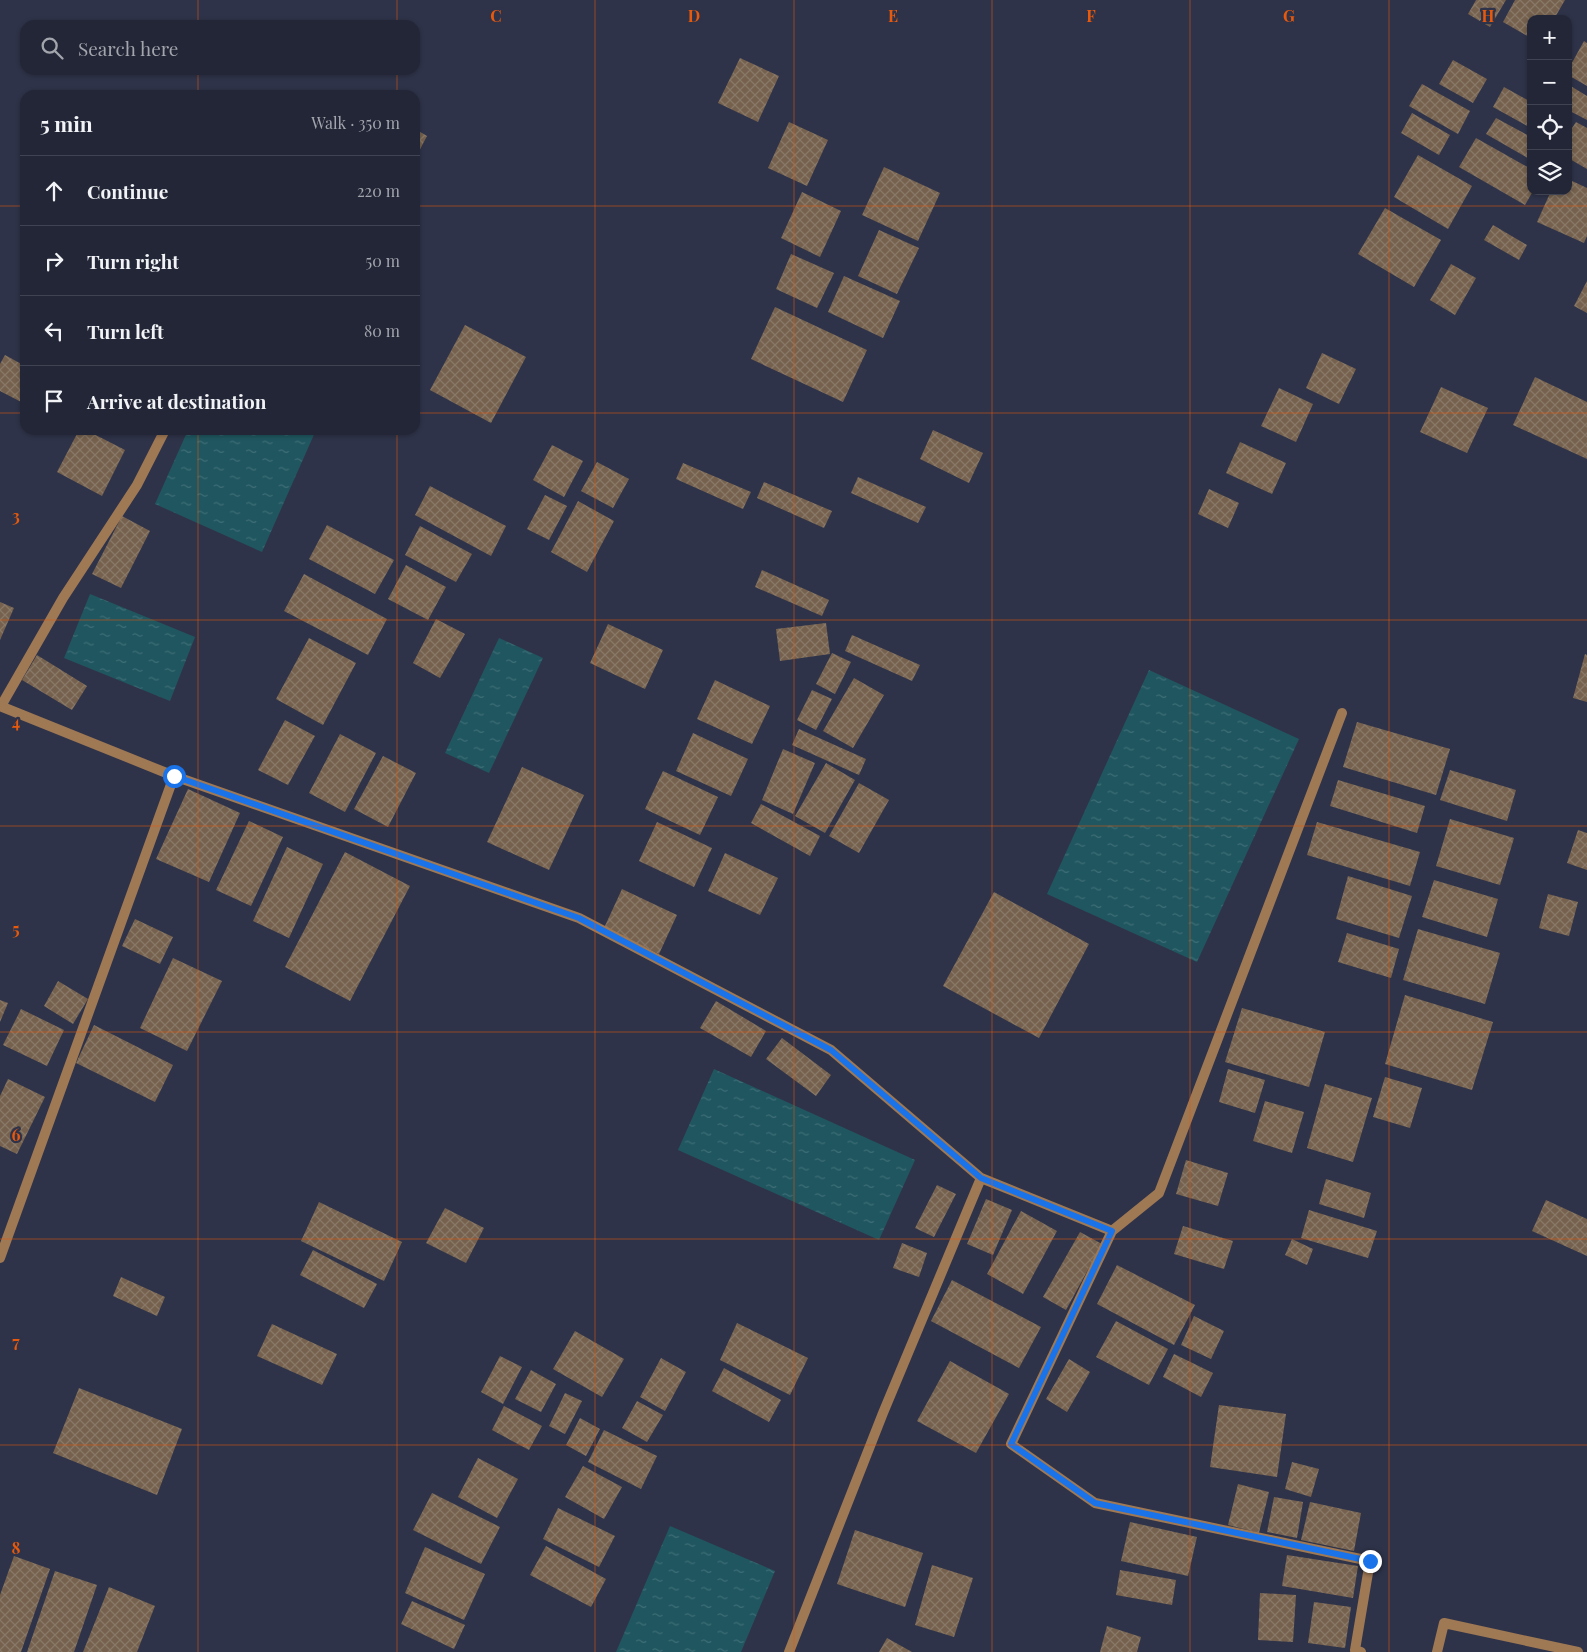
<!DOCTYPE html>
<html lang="en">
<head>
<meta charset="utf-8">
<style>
  :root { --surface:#232637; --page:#2f3242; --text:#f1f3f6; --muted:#a3a5ad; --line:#404352 }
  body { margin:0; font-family:"Playfair Display",serif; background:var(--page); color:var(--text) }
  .controls { position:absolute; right:15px; top:15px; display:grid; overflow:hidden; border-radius:10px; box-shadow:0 1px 4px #0004 }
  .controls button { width:45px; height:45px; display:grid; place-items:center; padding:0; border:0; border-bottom:1px solid var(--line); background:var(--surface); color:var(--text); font:25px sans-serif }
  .stop { position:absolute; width:15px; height:15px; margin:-11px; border:4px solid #1a73e8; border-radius:50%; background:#fff }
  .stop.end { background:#1a73e8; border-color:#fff; box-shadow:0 1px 5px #0008 }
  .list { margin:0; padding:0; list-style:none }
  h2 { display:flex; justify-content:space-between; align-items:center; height:65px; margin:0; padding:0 20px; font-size:21px }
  h2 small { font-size:16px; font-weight:400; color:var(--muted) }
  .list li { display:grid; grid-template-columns:32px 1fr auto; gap:15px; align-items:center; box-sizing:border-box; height:70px; padding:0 20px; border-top:1px solid var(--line) }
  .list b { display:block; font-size:19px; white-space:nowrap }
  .list em { font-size:16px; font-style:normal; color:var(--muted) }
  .icon { flex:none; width:28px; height:28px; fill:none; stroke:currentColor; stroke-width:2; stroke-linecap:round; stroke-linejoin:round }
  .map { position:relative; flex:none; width:1587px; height:1652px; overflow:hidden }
  .search { position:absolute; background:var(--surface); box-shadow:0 1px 4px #0004; left:20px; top:20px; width:400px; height:55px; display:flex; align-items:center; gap:12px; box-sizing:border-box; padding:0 18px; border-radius:15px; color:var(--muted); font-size:19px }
  .panel { position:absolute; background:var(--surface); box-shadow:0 1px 4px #0004; left:20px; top:90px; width:400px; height:345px; border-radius:15px }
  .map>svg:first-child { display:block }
</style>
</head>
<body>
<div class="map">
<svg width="1587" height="1652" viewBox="0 0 1587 1652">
  <defs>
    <pattern id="water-ripples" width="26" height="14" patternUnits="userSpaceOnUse" patternTransform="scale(1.25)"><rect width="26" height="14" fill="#1f565f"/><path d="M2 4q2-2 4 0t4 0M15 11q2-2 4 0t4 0" fill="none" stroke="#3f6e77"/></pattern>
    <pattern id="building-cross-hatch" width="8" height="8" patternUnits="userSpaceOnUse" patternTransform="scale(1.25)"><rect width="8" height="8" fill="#75614d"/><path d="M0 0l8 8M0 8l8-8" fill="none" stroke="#887867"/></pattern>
  </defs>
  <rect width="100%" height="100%" fill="#2f3349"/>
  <path fill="url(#water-ripples)" d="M188,430H316L262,552L155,504Z
    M90,594L195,637L170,701L64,658Z
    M499,638L543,658L489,773L445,753Z
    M1149,670L1299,739L1197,962L1047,894Z
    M714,1069L915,1160L879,1240L678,1150Z
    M670,1526L775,1571L741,1652H616Z"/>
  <path fill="url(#building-cross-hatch)" d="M1476,0H1506L1490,27L1468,14Z
    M1515,0H1565L1554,19H1531V38L1503,22Z
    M1584,41L1587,43V86L1568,75V70Z
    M740,58L779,76L758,122L718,103Z
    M1453,60L1487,79L1473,103L1439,84Z
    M1422,84L1470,111L1458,134L1409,106Z
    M1569,85L1587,96V120L1568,110Z
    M1504,87L1531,102V128L1493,107Z
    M1412,113L1450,135L1439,155L1401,133Z
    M1496,118L1531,137V160L1486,134Z
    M789,122L828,140L807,186L768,168Z
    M1576,122L1587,128V169L1568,158V134Z
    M415,129L427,136L415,159Z
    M1476,138L1531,169V191H1533L1525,205L1459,167Z
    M1418,155L1472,186L1448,229L1394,197Z
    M884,167L940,193L918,241L862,215Z
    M1568,179L1587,188V236L1584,243L1537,222L1551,191H1568Z
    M802,192L841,211L820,257L781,238Z
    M1385,208L1441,240L1414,287L1358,254Z
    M1493,225L1527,245L1519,260L1484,240Z
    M879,230L919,248L897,294L858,276Z
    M791,254L834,273L817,308L776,289Z
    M1451,264L1476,278L1455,315L1430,300Z
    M844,276L900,301L883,338L828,312Z
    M1587,281V313L1574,306Z
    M775,307L867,350L843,402L751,359Z
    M465,325L526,357L491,423L430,390Z
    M1322,353L1356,369L1339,404L1306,388Z
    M5,355L25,366V404L0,391V364Z
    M1535,377L1587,402V459L1513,425Z
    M1441,387L1488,408L1467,453L1420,432Z
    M1279,388L1313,404L1296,442L1261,426Z
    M79,430H86L125,450L102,496L57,472Z
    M933,430L983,453L969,483L920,459Z
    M1240,442L1286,463L1272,494L1226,473Z
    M552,445L583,461L564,497L533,480Z
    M597,462L629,479L613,508L581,491Z
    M683,463L751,492L743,509L676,479Z
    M858,477L926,507L918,523L851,493Z
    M764,482L832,511L824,528L757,498Z
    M430,486L506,526L491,556L415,515Z
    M1209,489L1239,503L1228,528L1198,514Z
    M545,495L567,506L549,540L527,529Z
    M578,501L614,521L587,572L551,552Z
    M122,516L150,531L121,588L92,574Z
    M327,525L394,560L375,594L309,559Z
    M420,526L472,554L456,582L405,555Z
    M406,565L446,587L428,620L388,599Z
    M762,570L829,600L822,616L755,587Z
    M304,574L387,619L368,655L284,611Z
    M0,602L14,608L0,640Z
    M436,619L465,634L440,678L413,663Z
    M826,623L830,654L780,661L776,629Z
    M608,624L663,650L645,689L590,663Z
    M852,635L920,665L912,681L845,651Z
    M309,638L356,663L323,725L276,699Z
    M832,653L851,662L835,694L816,684Z
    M1585,654L1587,655V702L1573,698Z
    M37,655L87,686L72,710L22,680Z
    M854,678L884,695L853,748L823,731Z
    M715,680L770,706L752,744L697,719Z
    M812,690L832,699L816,730L797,720Z
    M285,720L315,736L288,785L258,770Z
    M1357,722L1450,749L1436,795L1343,767Z
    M799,729L866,759L859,775L792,745Z
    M693,733L748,759L731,796L676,771Z
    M340,734L376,753L345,812L309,793Z
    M783,749L815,763L793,814L762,800Z
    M383,756L416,773L388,827L354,809Z
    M826,763L855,780L825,833L795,816Z
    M522,767L584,795L549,870L487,842Z
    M1450,770L1516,790L1507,821L1440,800Z
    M663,771L718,797L700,835L645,809Z
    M1338,780L1425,806L1417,833L1330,806Z
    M859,783L889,800L859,853L829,836Z
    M188,789L240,813L209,882L156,859Z
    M761,804L820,836L810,856L751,823Z
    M1450,819L1514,838L1500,885L1436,866Z
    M249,821L283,837L251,906L216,890Z
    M657,822L712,848L694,887L639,861Z
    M1317,822L1420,852L1410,886L1307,855Z
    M1578,830L1587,833V870L1567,863Z
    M287,847L323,864L289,938L253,921Z
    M345,852L410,886L350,1001L285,967Z
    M725,853L778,878L760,915L708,891Z
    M1348,876L1412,896L1399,938L1336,919Z
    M1434,880L1498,899L1487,937L1422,917Z
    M622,889L677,915L659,954L604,928Z
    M994,892L1089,944L1039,1038L943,986Z
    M1548,894L1578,902L1569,936L1539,928Z
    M135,919L173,937L160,964L122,946Z
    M1418,929L1500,953L1485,1004L1403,980Z
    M1347,933L1399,949L1391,978L1338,962Z
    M173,958L222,981L187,1051L140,1028Z
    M58,981L88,999L73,1024L44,1006Z
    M1405,995L1493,1022L1472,1090L1385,1064Z
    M0,1000L8,1003L0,1022Z
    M716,1001L766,1031L751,1057L700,1028Z
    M1242,1008L1325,1032L1309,1087L1225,1062Z
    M21,1009L64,1030L47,1066L3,1045Z
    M94,1025L173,1065L155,1102L76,1063Z
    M782,1038L831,1075L816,1096L766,1059Z
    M1228,1069L1265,1080L1255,1113L1219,1102Z
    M1385,1077L1422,1088L1410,1128L1373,1117Z
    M8,1079L45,1097L17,1154L0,1146V1096Z
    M1325,1084L1372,1098L1353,1162L1307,1148Z
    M1265,1101L1304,1112L1292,1153L1253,1141Z
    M1186,1160L1228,1173L1218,1206L1176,1194Z
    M1326,1179L1371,1193L1364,1218L1319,1204Z
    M937,1185L956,1194L934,1237L915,1228Z
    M986,1199L1012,1210L993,1255L967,1244Z
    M1546,1200L1587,1219V1256L1532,1231Z
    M319,1202L402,1242L384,1281L301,1241Z
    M445,1208L484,1228L466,1263L426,1243Z
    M1309,1210L1377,1231L1368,1258L1301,1238Z
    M1021,1211L1057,1231L1023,1294L987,1274Z
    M1183,1226L1233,1241L1224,1269L1174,1254Z
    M1080,1232L1102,1244L1066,1310L1043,1297Z
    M1292,1239L1313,1249L1307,1265L1285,1255Z
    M902,1243L927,1253L919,1277L893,1268Z
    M313,1250L377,1284L364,1308L300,1275Z
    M1117,1265L1195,1305L1174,1345L1097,1304Z
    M121,1277L165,1297L157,1316L113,1296Z
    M952,1280L1041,1327L1019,1368L931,1321Z
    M1194,1316L1224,1331L1211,1359L1181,1345Z
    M1116,1321L1168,1349L1149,1385L1096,1357Z
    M737,1323L808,1358L790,1395L720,1360Z
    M272,1324L337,1354L322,1385L257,1356Z
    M575,1331L624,1359L602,1397L553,1369Z
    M1174,1354L1213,1373L1201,1397L1163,1377Z
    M500,1356L522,1367L503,1404L481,1392Z
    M661,1358L686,1372L665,1411L640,1397Z
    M1069,1359L1090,1372L1067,1412L1046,1399Z
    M950,1361L1009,1394L976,1453L917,1421Z
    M724,1368L781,1400L769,1422L712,1391Z
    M531,1370L556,1384L541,1412L515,1399Z
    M79,1388L182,1429L157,1495L53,1453Z
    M565,1393L582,1401L565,1434L549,1426Z
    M637,1401L663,1415L647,1442L622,1428Z
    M1219,1405L1286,1414L1277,1477L1210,1467Z
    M504,1406L542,1426L529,1450L492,1430Z
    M580,1418L600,1429L586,1456L566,1445Z
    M604,1430L657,1456L641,1489L588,1462Z
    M478,1458L518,1479L497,1518L458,1497Z
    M1292,1462L1319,1469L1311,1497L1285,1489Z
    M583,1466L622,1487L604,1519L565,1497Z
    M1238,1484L1269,1492L1259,1533L1228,1525Z
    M432,1493L500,1527L481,1564L413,1530Z
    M1274,1497L1303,1502L1297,1538L1267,1532Z
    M1310,1502L1361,1513L1354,1551L1301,1540Z
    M558,1508L615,1536L599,1567L543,1539Z
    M1130,1522L1197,1537L1188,1576L1121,1561Z
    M855,1530L923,1553L905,1607L837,1584Z
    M546,1546L606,1579L591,1607L530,1575Z
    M425,1547L485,1574L464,1620L405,1593Z
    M1287,1555L1358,1566L1353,1598L1282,1586Z
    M14,1556L50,1569L21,1652H0V1595Z
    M932,1565L973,1578L954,1637L915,1625Z
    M1120,1570L1176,1580L1172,1605L1116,1595Z
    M55,1571L97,1585L74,1652H27Z
    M109,1587L155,1606L137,1652H83Z
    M1260,1593L1296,1595L1293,1642L1258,1640Z
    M412,1601L465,1625L454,1649L401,1624Z
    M1314,1602L1351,1607L1345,1648L1308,1643Z
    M1107,1626L1141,1637L1137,1652H1100Z
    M887,1638L912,1652H879Z"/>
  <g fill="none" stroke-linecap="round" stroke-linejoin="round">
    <path stroke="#9f7854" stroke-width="10" d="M0,706L174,776L579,918L831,1050L981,1178L1112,1231
      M1,706L63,598L137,485L165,430
      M1342,713L1159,1193L1112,1231L1011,1444L1095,1503L1370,1561L1355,1650L1361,1652
      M0,1258L174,776
      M789,1652L883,1413L981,1178
      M1437,1652L1444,1623L1578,1652"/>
  </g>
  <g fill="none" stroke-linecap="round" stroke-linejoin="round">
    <path stroke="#1a73e8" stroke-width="6" d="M174,776L579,918L831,1050L981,1178L1112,1231L1011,1444L1095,1503L1370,1561"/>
  </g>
  <path fill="none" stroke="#e8590c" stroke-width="1" stroke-opacity="0.55" d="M198,0V25M397,0V25M595,0V1652M794,0V1652M992,0V1652M1190,0V1652M1389,0V1652M198,70V95M397,70V95M0,206H25M415,206H1587M0,413H25M415,413H1587M198,430V1652M397,430V1652M0,620H1587M0,826H1587M0,1032H1587M0,1239H1587M0,1445H1587"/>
  <g font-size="16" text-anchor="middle" font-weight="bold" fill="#e8590c" stroke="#2f3349" stroke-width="4.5" stroke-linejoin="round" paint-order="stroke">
    <text x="496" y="22">C</text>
    <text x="694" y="22">D</text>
    <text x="893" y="22">E</text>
    <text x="1091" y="22">F</text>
    <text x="1289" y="22">G</text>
    <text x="1488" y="22">H</text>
    <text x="16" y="522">3</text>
    <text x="16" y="728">4</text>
    <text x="16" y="935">5</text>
    <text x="16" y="1141">6</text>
    <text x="16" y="1348">7</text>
    <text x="16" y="1554">8</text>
  </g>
</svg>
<div class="controls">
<button>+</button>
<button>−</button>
<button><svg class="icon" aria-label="locate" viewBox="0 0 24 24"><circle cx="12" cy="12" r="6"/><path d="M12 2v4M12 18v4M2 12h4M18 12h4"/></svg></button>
<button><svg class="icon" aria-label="layers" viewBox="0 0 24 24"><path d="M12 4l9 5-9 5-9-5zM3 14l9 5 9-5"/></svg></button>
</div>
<div class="stop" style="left:174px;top:776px"></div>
<div class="stop end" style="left:1370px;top:1561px"></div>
<div class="search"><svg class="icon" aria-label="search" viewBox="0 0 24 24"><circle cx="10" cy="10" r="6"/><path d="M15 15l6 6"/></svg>Search here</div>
<section class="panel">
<h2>5 min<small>Walk · 350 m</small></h2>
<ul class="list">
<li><svg class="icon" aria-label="ahead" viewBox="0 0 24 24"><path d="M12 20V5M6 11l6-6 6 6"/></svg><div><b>Continue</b></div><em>220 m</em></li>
<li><svg class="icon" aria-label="right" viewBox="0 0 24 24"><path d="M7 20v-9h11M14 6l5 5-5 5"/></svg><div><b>Turn right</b></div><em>50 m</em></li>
<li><svg class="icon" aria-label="left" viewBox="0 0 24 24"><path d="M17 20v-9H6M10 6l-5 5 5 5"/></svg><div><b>Turn left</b></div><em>80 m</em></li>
<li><svg class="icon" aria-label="arrive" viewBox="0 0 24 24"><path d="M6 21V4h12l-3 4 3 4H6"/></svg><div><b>Arrive at destination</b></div></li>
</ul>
</section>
</div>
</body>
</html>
